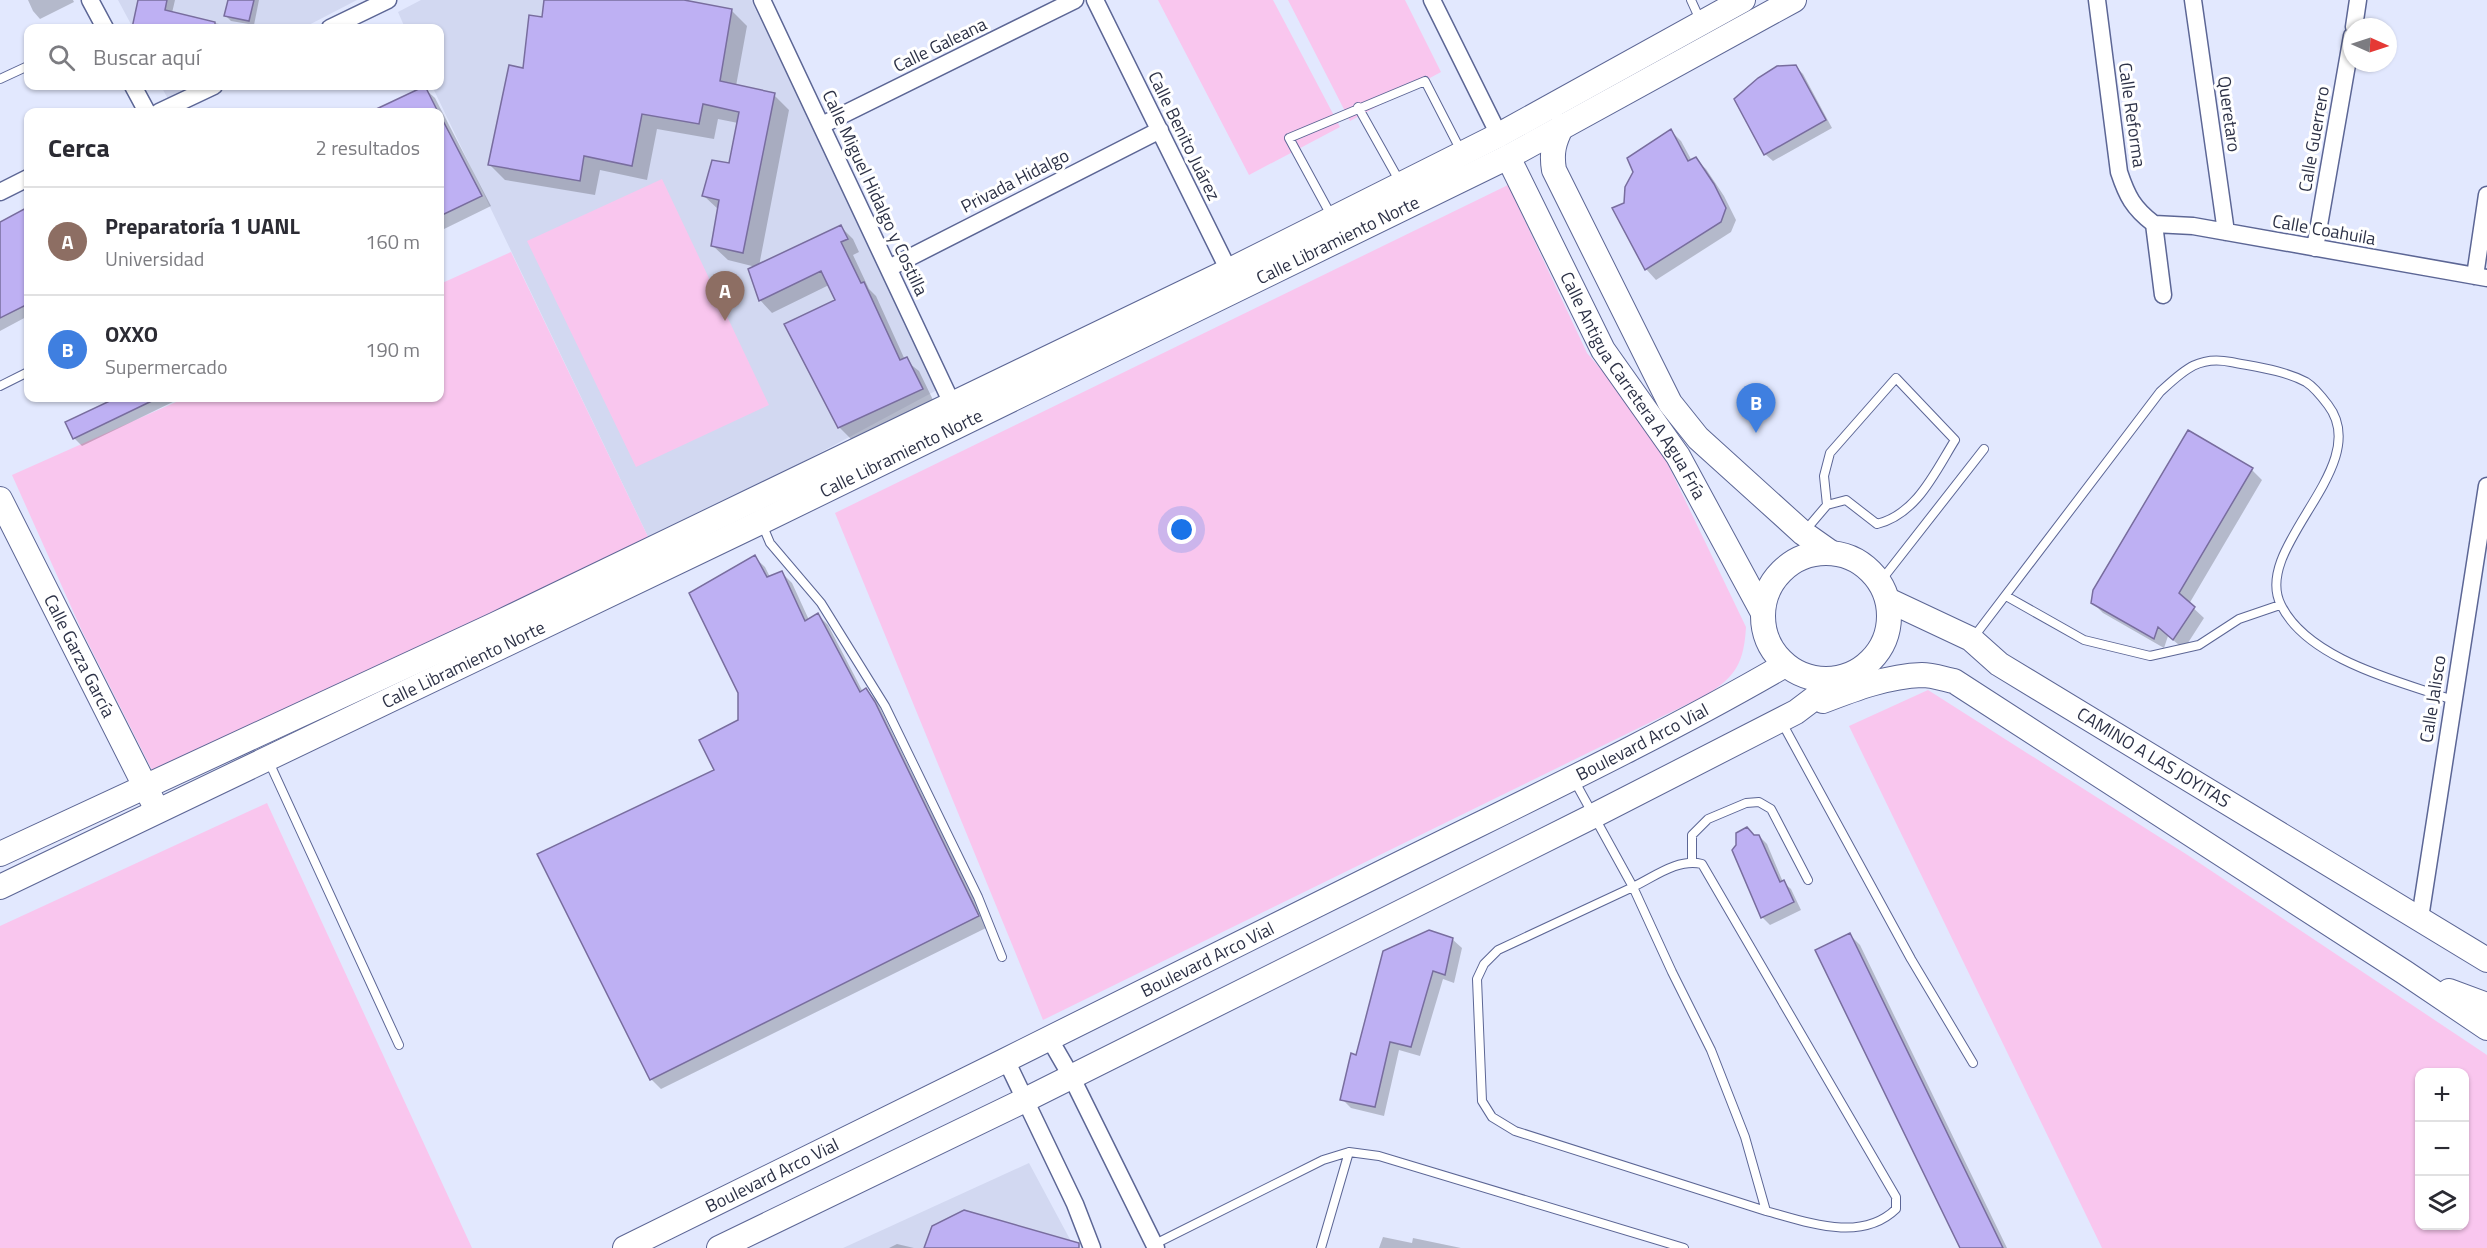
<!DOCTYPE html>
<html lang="es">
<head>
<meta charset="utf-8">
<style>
  :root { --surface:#fff; --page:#f2f2f3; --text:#2b2b33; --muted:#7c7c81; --line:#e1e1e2; --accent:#d93025 }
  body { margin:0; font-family:"Titillium Web",sans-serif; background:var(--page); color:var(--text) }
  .controls { position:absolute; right:18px; bottom:18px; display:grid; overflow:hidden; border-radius:12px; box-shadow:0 2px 4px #0004 }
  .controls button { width:54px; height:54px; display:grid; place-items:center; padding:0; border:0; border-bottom:2px solid var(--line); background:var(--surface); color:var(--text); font:30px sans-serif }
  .compass { position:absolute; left:2343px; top:18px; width:54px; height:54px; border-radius:50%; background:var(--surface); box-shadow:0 2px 4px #0004; rotate:93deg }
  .you { position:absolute; left:1182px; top:530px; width:21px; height:21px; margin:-15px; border:4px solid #fff; border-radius:50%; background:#1a73e8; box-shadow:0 0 0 9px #1a73e833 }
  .badge { display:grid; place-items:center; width:39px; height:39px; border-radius:50%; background:var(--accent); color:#fff; font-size:20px; font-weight:700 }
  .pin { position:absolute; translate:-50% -50px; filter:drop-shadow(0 2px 3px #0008) }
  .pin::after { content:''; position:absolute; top:32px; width:21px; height:18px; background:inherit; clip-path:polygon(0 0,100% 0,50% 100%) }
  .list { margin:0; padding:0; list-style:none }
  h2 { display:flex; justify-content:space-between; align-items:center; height:78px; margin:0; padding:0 24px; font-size:26px }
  h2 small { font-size:20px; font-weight:400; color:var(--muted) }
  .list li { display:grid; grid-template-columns:39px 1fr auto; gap:18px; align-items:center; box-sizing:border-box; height:108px; padding:0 24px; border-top:2px solid var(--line) }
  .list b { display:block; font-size:22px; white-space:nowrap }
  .list p { margin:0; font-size:20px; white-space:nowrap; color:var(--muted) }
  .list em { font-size:20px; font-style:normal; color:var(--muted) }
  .icon { flex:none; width:33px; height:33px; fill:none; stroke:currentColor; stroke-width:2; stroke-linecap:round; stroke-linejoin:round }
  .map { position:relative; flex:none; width:2487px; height:1248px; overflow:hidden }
  .search { position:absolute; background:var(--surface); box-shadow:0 2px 4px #0004; left:24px; top:24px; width:420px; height:66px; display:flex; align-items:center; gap:15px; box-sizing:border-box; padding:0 21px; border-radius:12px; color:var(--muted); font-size:22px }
  .panel { position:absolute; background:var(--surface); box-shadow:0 2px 4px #0004; left:24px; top:108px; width:420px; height:294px; border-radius:12px }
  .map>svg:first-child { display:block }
</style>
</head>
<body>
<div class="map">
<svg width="2487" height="1248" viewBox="0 0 2487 1248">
  <rect width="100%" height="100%" fill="#e2e8fe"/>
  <path fill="#d2d8f1" d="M118,0H357L303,28H133Z
    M421,0H751L939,389L651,543L432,86H440V28H405L398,12Z
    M161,86H195L168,99Z
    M1029,1163L1073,1245L1072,1248H843Z"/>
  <path fill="#f9c6ee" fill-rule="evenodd" d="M1158,0H1273L1340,127L1249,175Z
    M1288,0H1405L1441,72L1350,121Z
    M662,179L769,405L636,467L527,241Z
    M1508,185L1587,353L1650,427L1746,627C1744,662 1736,677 1706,695L1043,1020L835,513Z
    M511,252L651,543L157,780L82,631L12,475L185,398H440V284Z
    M1928,690L2186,854L2487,1055V1248H2102L1849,726ZM2420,1072H2464V1226H2420Z
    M267,803L472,1248H0V926Z"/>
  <path fill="#0003" d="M28,0H73L74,2L40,19L33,11Z
    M140,0H175L172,13L219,24L223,28H136L134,27Z
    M230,0H259L254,25L231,21L226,16Z
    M546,0H676L731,10L747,26L736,86L774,95L789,110L759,266L841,227L853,239L859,252L853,255L869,289L876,296L905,360L919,371L934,402L852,440L839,427L816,380L837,301L829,285L772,313L760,300L756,267L728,260L712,245L719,210L704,196L731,165L738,123L718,119L714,139L657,129L647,180L600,170L595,195L505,180L490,165L543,18Z
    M1795,66L1803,74L1832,128L1773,161L1765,154Z
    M424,88L435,98L491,206L440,231V112H373Z
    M1671,131L1681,141L1692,161L1695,159L1706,169L1724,196L1736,220L1731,232L1656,280L1646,269L1625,204Z
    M28,209V304L24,306L28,316L0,331V223Z
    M119,398H181L82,446L74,438L67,423Z
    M2252,470L2262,480L2189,604L2204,618L2184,649L2168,636L2164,648L2103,613L2093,603Z
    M754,557L765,567L770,577L782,573L792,583L809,620L818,615L828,625L863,692L866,690L876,700L988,927L661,1089L651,1079L716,771L739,721Z
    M1754,836H1759L1767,844L1783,882L1791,889L1801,910L1770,925L1762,917Z
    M1850,935L1860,945L2007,1248H1961Z
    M1452,939L1462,948L1454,983L1443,979L1420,1056L1399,1050L1384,1116L1351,1108L1342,1099L1357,1056Z
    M1383,1237L1412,1243L1413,1238L1461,1248H1379Z
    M897,1244L914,1248H889Z"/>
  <path fill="#beb0f3" stroke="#786d9e" stroke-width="1.5" d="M138,0H167L165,10L215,22V28H132Z
    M228,0H254L249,21L224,16Z
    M544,0H684L732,9L720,81L775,93L743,253L711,246L719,200L702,196L712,160L729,163L739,112L703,104L699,124L642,114L632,166L584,156L580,181L488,165L509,65L523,68L529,15L542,17Z
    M1796,65L1826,120L1764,155L1734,99L1758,78L1777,66Z
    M425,86L438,112H370Z
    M440,115L482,196L440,216Z
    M1671,129L1688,161L1696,157L1714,184L1726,208L1721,222L1645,270L1612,208L1624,203L1625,187L1633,172L1627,158Z
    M28,207V304L0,318V222Z
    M841,225L848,239L841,242L861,283L864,282L900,360L907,357L923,389L838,428L784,324L835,300L821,271L759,301L748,269Z
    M116,398H158L73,439L65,422Z
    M2188,430L2253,468L2179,593L2195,607L2173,640L2158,627L2154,639L2091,603L2093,590Z
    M755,555L767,577L782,571L805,621L818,613L860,692L866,688L875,702L979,916L650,1080L537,854L714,770L699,740L738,720V693L689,593Z
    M1747,827L1754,835H1759L1780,882L1784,880L1794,902L1761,918L1732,850L1736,845V833Z
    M1429,930L1453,938L1445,975L1433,971L1411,1047L1390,1042L1375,1107L1340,1100L1351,1053L1356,1055L1383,951Z
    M1850,933L2003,1248H1960L1815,950Z
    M964,1210L1079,1243V1248H924L932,1226Z"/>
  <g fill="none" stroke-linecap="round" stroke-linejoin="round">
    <defs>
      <path id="lane" d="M1691,0L1701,22
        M0,79L28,66
        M1358,107L1400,182
        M1332,217L1289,138L1425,81L1461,151
        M0,386L28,372
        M762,524L770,543L821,603L885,706L978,897L1002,957
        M1804,532L1827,505L1846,500L1877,524C1917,514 1935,472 1955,440L1896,378L1830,453L1824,476L1827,505
        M1880,582L1984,449
        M2006,596L2084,640L2150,656L2199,645L2239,619L2280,605
        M1973,638L2160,392C2183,371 2198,355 2231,362C2256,367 2283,370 2306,382C2314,387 2322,397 2328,405C2375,466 2251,547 2281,605C2308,660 2399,681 2453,700
        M1781,721L1911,959L1973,1063
        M269,762L399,1045
        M1574,780L1633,887C1654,877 1678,858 1702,864L1896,1197V1209C1861,1243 1807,1222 1766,1211L1515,1131L1492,1117L1482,1101L1477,979L1484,964L1498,950L1633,887L1672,972L1711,1050L1745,1137L1766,1211
        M1692,861V835L1708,819L1746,803L1759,802L1771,809L1808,880
        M1153,1245L1323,1160L1349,1152L1379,1156L1684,1248
        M1321,1248L1349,1152"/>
      <path id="street" d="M90,0L105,28
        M762,0L956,412
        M1095,0L1233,279
        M1432,0L1499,135
        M2097,0L2119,172C2127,196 2133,208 2154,224L2163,295
        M2193,0L2226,232
        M2354,27L2358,0
        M330,28L388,0
        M133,86L147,112
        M159,112L214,86
        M822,125L1075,0
        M0,192L28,178
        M2154,224L2193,226L2487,278
        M2315,248L2352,36
        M889,268L1160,130
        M2475,276L2487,195
        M2420,918L2487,486
        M1049,1038L1071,1076L1156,1248
        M1006,1060L1075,1204L1092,1248"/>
      <g id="secondary">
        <path d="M1562,126C1554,142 1551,152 1554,170L1670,403L1698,438L1803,533L1830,552"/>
        <path id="s1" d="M1508,157L1603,350L1678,456L1762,611"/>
        <path id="s2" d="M0,499L153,802"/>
        <circle cx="1826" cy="616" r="63"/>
        <path id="s3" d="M1888,600L1971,639L1999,664L2487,960"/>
        <path d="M1823,701C1854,689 1888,676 1922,675C1932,675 1944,679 1954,681L2404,972L2487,1028"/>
        <path d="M0,854L494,625L1228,271L1499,135L1743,0"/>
        <path id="s4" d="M0,887L761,522L1508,157L1794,0"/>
        <path d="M2449,991L2487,1005"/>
        <path id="s5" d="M625,1248C877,1124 1128,1000 1379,874C1515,806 1654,741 1785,665"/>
        <path d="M719,1248L1025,1100L1593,816L1796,712L1841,678"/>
      </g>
    </defs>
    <use href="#lane" stroke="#5c6695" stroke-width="10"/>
    <use href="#street" stroke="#5c6695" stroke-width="19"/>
    <use href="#secondary" stroke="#5c6695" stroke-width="26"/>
    <use href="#lane" stroke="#fff" stroke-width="8"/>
    <use href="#street" stroke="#fff" stroke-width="16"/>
    <use href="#secondary" stroke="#fff" stroke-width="24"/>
  </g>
  <g text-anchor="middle" stroke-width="6" stroke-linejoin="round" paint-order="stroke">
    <g font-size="18" fill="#2d3247" stroke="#fff">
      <text transform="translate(940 45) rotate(-26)" y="6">Calle Galeana</text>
      <text transform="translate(2229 114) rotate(82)" y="6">Queretaro</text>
      <text transform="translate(2132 115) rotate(82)" y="6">Calle Reforma</text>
      <text transform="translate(1184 136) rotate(64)" y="6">Calle Benito Juárez</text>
      <text transform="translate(2314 139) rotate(-80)" y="6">Calle Guerrero</text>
      <text transform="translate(1015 181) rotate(-27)" y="6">Privada Hidalgo</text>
      <text transform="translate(875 193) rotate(65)" y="6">Calle Miguel Hidalgo y Costilla</text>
      <text transform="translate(2324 230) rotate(10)" y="6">Calle Coahuila</text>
      <text dy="6" stroke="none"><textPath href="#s4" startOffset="1486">Calle Libramiento Norte</textPath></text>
      <text dy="6" stroke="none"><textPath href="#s1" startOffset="261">Calle Antigua Carretera A Agua Fría</textPath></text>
      <text dy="6" stroke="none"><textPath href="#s4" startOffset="1000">Calle Libramiento Norte</textPath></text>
      <text dy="6" stroke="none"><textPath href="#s2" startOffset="176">Calle Garza García</textPath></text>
      <text dy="6" stroke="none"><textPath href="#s4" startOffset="514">Calle Libramiento Norte</textPath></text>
      <text transform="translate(2433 699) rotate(-81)" y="6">Calle Jalisco</text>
      <text dy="6" stroke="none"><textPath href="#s5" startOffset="1136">Boulevard Arco Vial</textPath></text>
      <text dy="6" stroke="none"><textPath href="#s3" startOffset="310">CAMINO A LAS JOYITAS</textPath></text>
      <text dy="6" stroke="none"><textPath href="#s5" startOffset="650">Boulevard Arco Vial</textPath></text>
      <text dy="6" stroke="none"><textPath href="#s5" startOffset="164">Boulevard Arco Vial</textPath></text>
    </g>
  </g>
</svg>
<div class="controls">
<button>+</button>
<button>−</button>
<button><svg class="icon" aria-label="layers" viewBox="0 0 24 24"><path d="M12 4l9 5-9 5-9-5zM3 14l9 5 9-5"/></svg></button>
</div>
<svg class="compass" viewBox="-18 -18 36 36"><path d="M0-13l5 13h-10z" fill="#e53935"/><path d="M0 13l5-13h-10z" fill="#7c7c81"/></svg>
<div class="you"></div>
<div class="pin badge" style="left:725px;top:321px;background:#8d6e63">A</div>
<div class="pin badge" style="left:1756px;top:433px;background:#3f7fe0">B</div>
<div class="search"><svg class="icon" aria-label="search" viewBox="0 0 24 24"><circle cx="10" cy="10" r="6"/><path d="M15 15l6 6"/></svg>Buscar aquí</div>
<section class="panel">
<h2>Cerca<small>2 resultados</small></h2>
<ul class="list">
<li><span class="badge" style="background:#8d6e63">A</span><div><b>Preparatoría 1 UANL</b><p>Universidad</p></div><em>160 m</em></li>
<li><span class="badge" style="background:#3f7fe0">B</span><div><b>OXXO</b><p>Supermercado</p></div><em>190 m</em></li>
</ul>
</section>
</div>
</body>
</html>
